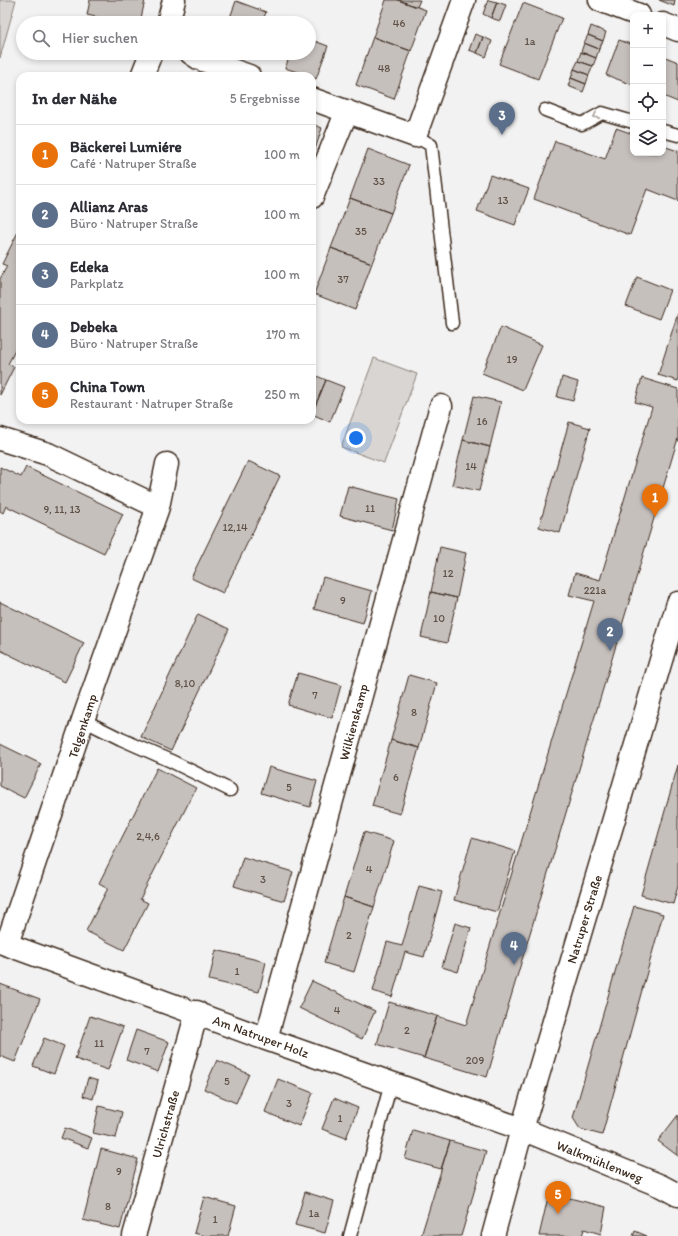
<!DOCTYPE html>
<html lang="de">
<head>
<meta charset="utf-8">
<style>
  :root { --surface:#fff; --page:#f2f2f3; --text:#2b2b33; --muted:#7c7c81; --line:#e1e1e2; --accent:#111827 }
  body { margin:0; font-family:Itim,sans-serif; background:var(--page); color:var(--text) }
  .controls { position:absolute; right:12px; top:12px; display:grid; overflow:hidden; border-radius:8px; box-shadow:0 2px 6px #0003 }
  .controls button { width:36px; height:36px; display:grid; place-items:center; padding:0; border:0; border-bottom:1px solid var(--line); background:var(--surface); color:var(--text); font:20px sans-serif }
  .you { position:absolute; left:356px; top:438px; width:14px; height:14px; margin:-10px; border:3px solid #fff; border-radius:50%; background:#1a73e8; box-shadow:0 0 0 6px #1a73e833 }
  .badge { display:grid; place-items:center; width:26px; height:26px; border-radius:50%; background:var(--accent); color:#fff; font-size:13px; font-weight:700 }
  .pin { position:absolute; translate:-50% -33px; filter:drop-shadow(0 1px 2px #0008) }
  .pin::after { content:''; position:absolute; top:21px; width:14px; height:12px; background:inherit; clip-path:polygon(0 0,100% 0,50% 100%) }
  .list { margin:0; padding:0; list-style:none }
  h2 { display:flex; justify-content:space-between; align-items:center; height:52px; margin:0; padding:0 16px; font-size:17px }
  h2 small { font-size:13px; font-weight:400; color:var(--muted) }
  .list li { display:grid; grid-template-columns:26px 1fr auto; gap:12px; align-items:center; box-sizing:border-box; height:60px; padding:0 16px; border-top:1px solid var(--line) }
  .list b { display:block; font-size:15px; white-space:nowrap }
  .list p { margin:0; font-size:13px; white-space:nowrap; color:var(--muted) }
  .list em { font-size:13px; font-style:normal; color:var(--muted) }
  .icon { flex:none; width:22px; height:22px; fill:none; stroke:currentColor; stroke-width:2; stroke-linecap:round; stroke-linejoin:round }
  .map { position:relative; flex:none; width:678px; height:1236px; overflow:hidden }
  .search { position:absolute; background:var(--surface); box-shadow:0 2px 6px #0003; left:16px; top:16px; width:300px; height:44px; display:flex; align-items:center; gap:10px; box-sizing:border-box; padding:0 14px; border-radius:22px; color:var(--muted); font-size:15px }
  .panel { position:absolute; background:var(--surface); box-shadow:0 2px 6px #0003; left:16px; top:72px; width:300px; height:352px; border-radius:12px }
  .map>svg:first-child { display:block }
</style>
</head>
<body>
<div class="map">
<svg width="678" height="1236" viewBox="0 0 678 1236">
  <rect width="100%" height="100%" fill="#f3f2f2"/>
  <filter id="ink" filterUnits="userSpaceOnUse"><feTurbulence type="fractalNoise" baseFrequency=".025" numOctaves="2"/><feDisplacementMap in="SourceGraphic" scale="8" xChannelSelector="R" yChannelSelector="G"/><feConvolveMatrix kernelMatrix="1 2 1 2 8 2 1 2 1" color-interpolation-filters="sRGB"/></filter>
  <g filter="url(#ink)">
    <path fill="#d8d5d2" stroke="#8a8078" d="M0,0H16L0,58Z
      M374,358L417,374L384,463L341,447Z"/>
    <path fill="#c6c0bd" stroke="#3b2a1e" d="M90,0H145L140,23H123L87,15Z
      M386,0H398L426,10L411,51L373,37Z
      M398,0H420L417,7Z
      M488,0L497,2L491,18L483,14Z
      M659,0H675L674,6Z
      M236,1L266,12L262,23H228Z
      M497,2L506,5L500,21L491,18Z
      M523,3L562,18L538,79L499,64Z
      M591,26L606,32L603,41L588,35Z
      M475,34L483,37L477,53L469,50Z
      M588,35L603,41L599,49L584,43Z
      M373,37L411,51L394,99L356,85Z
      M483,37L492,41L486,57L477,53Z
      M309,39L328,46L316,79L312,77V76H309L285,68L291,53H309Z
      M619,40L633,45V85L606,75Z
      M584,43L599,49L596,58L581,52Z
      M581,52L596,58L593,66L578,61Z
      M663,56L678,62V102L663,96Z
      M578,61L593,66L589,75L574,69Z
      M574,69L589,75L586,84L571,78Z
      M571,78L586,84L583,92L568,86Z
      M312,124L322,128L312,159Z
      M616,128L633,134V153H663V146L678,151V201L647,189L630,235L534,199L555,141L605,159Z
      M368,149L409,165L391,213L350,198Z
      M490,175L529,189L515,225L477,211Z
      M350,198L391,213L372,263L331,248Z
      M20,228V341L8,364L14,367L0,395V279L7,266L2,264Z
      M331,248L372,263L355,310L314,294Z
      M637,277L670,290L659,319L626,306Z
      M678,313V381L658,375Z
      M501,327L542,345L523,390L482,373Z
      M312,374L326,380L312,413Z
      M562,377L578,382L573,401L557,397Z
      M642,378L678,389V438L487,1077L424,1058L437,1016L466,1025L594,601L569,595L575,573L600,580L652,407L635,402Z
      M326,380L344,387L330,422L312,414Z
      M474,396L501,402L490,447L463,440Z
      M569,422L590,428L560,533L539,527Z
      M463,440L490,447L479,491L452,485Z
      M248,461L280,476L223,593L191,578Z
      M0,467L21,477L26,467L123,514L104,553L6,506L3,513L0,511Z
      M348,486L399,499L392,530L340,516Z
      M440,547L466,553L457,598L431,592Z
      M323,577L372,591L363,623L314,609Z
      M431,592L457,598L447,643L421,637Z
      M0,602L84,643L65,682L0,650Z
      M198,614L229,629L171,751L141,737Z
      M298,673L341,685L332,718L288,705Z
      M409,675L437,683L419,748L391,740Z
      M391,740L419,748L400,814L372,806Z
      M0,744L41,764L24,798L0,786Z
      M678,765V886L673,904L641,895Z
      M269,767L317,781L310,807L261,793Z
      M157,768L196,788L140,899L148,903L124,950L86,931L108,888L99,883Z
      M364,832L394,841L374,907L344,897Z
      M472,838L515,851L497,912L454,900Z
      M243,857L293,872L284,901L234,886Z
      M419,886L442,892L424,957L405,952L392,997L373,991L387,942L402,946Z
      M344,897L374,907L354,972L324,963Z
      M634,906L663,914L602,1135L580,1129L573,1118Z
      M455,923L471,928L458,972L442,967Z
      M216,950L266,962L259,992L209,980Z
      M312,981L375,1011L362,1039L299,1008Z
      M0,984L40,999L15,1062L0,1056Z
      M389,1002L437,1016L424,1058L377,1044Z
      M90,1016L123,1027L108,1070L75,1059Z
      M136,1030L169,1042L158,1072L126,1060Z
      M44,1038L64,1046L54,1074L33,1066Z
      M217,1060L249,1074L236,1103L204,1089Z
      M88,1078L98,1081L93,1099L83,1096Z
      M278,1079L313,1093L299,1126L265,1112Z
      M334,1098L358,1108L346,1138L322,1129Z
      M99,1106L122,1112L116,1138L93,1133Z
      M678,1115V1156L658,1141Z
      M65,1128L92,1138L88,1148L61,1138Z
      M413,1130L450,1141L441,1169L405,1159Z
      M450,1141L486,1151L461,1236H421Z
      M101,1149L138,1159L120,1229L83,1220Z
      M305,1192L334,1201L325,1233L295,1225Z
      M549,1193L606,1207L601,1234L584,1229L582,1236H539Z
      M204,1197L236,1206L228,1236H205L194,1233Z
      M635,1231L647,1236H633Z"/>
    <g fill="none" stroke-linecap="round" stroke-linejoin="round">
      <defs>
        <path id="lane" d="M545,110L582,124L602,113L633,122
          M663,131L678,135
          M415,136L431,145L452,323
          M83,720L121,739L171,761L230,790
          M350,1236L391,1083"/>
        <path id="street" d="M600,0L639,15
          M168,23L174,0
          M663,24L678,30
          M191,53L200,59L249,76
          M142,76L151,53
          M312,99L415,136L464,0
          M312,197L347,111
          M0,439L48,454L158,507
          M0,942L266,1039L522,1129L661,1186L678,1195
          M7,944L83,720L158,507L167,464
          M266,1039L441,406
          M134,1236L197,1012"/>
        <path id="secondary" d="M493,1236L522,1129L678,603"/>
      </defs>
      <use href="#lane" stroke="#3b2a1e" stroke-width="15"/>
      <use href="#street" stroke="#3b2a1e" stroke-width="25"/>
      <use href="#secondary" stroke="#3b2a1e" stroke-width="25"/>
      <use href="#lane" stroke="#fff" stroke-width="12"/>
      <use href="#street" stroke="#fff" stroke-width="22"/>
      <use href="#secondary" stroke="#fff" stroke-width="22"/>
    </g>
    <defs><path id="oneway-chevron" d="M-2-3.5L2.5 0L-2 3.5" fill="none" stroke-width="1.6" stroke-linecap="round" stroke-linejoin="round"/></defs>
    <use stroke="#a79f9a" href="#oneway-chevron" transform="translate(596 116) rotate(152)"/>
  </g>
  <g text-anchor="middle" stroke-width="3.5" stroke-linejoin="round" paint-order="stroke">
    <g font-size="11" fill="#5e5046">
      <text x="399" y="27">46</text>
      <text x="530" y="45">1a</text>
      <text x="384" y="72">48</text>
      <text x="379" y="185">33</text>
      <text x="503" y="204">13</text>
      <text x="361" y="235">35</text>
      <text x="343" y="283">37</text>
      <text x="512" y="363">19</text>
      <text x="482" y="425">16</text>
      <text x="471" y="470">14</text>
      <text x="370" y="512">11</text>
      <text x="62" y="513">9, 11, 13</text>
      <text x="235" y="531">12,14</text>
      <text x="448" y="577">12</text>
      <text x="595" y="594">221a</text>
      <text x="343" y="604">9</text>
      <text x="439" y="622">10</text>
      <text x="185" y="687">8,10</text>
      <text x="315" y="699">7</text>
      <text x="414" y="716">8</text>
      <text x="396" y="781">6</text>
      <text x="289" y="791">5</text>
      <text x="148" y="840">2,4,6</text>
      <text x="369" y="873">4</text>
      <text x="263" y="883">3</text>
      <text x="349" y="939">2</text>
      <text x="237" y="975">1</text>
      <text x="337" y="1014">4</text>
      <text x="407" y="1034">2</text>
      <text x="99" y="1047">11</text>
      <text x="147" y="1055">7</text>
      <text x="475" y="1064">209</text>
      <text x="227" y="1085">5</text>
      <text x="289" y="1107">3</text>
      <text x="340" y="1122">1</text>
      <text x="119" y="1175">9</text>
      <text x="108" y="1210">8</text>
      <text x="314" y="1217">1a</text>
      <text x="215" y="1223">1</text>
    </g>
    <g font-size="13" fill="#3b2a1e" stroke="#fff">
      <text transform="translate(353 722) rotate(-75)" y="5">Wilkienskamp</text>
      <text transform="translate(82 726) rotate(-72)" y="5">Telgenkamp</text>
      <text transform="translate(584 919) rotate(-73)" y="5">Natruper Straße</text>
      <text transform="translate(261 1036) rotate(20)" y="5">Am Natruper Holz</text>
      <text transform="translate(165 1124) rotate(-74)" y="5">Ulrichstraße</text>
      <text transform="translate(600 1161) rotate(22)" y="5">Walkmühlenweg</text>
    </g>
  </g>
</svg>
<div class="controls">
<button>+</button>
<button>−</button>
<button><svg class="icon" aria-label="locate" viewBox="0 0 24 24"><circle cx="12" cy="12" r="6"/><path d="M12 2v4M12 18v4M2 12h4M18 12h4"/></svg></button>
<button><svg class="icon" aria-label="layers" viewBox="0 0 24 24"><path d="M12 4l9 5-9 5-9-5zM3 14l9 5 9-5"/></svg></button>
</div>
<div class="you"></div>
<div class="pin badge" style="left:655px;top:517px;background:#e8710a">1</div>
<div class="pin badge" style="left:610px;top:651px;background:#5c6f8a">2</div>
<div class="pin badge" style="left:502px;top:135px;background:#5c6f8a">3</div>
<div class="pin badge" style="left:514px;top:965px;background:#5c6f8a">4</div>
<div class="pin badge" style="left:558px;top:1214px;background:#e8710a">5</div>
<div class="search"><svg class="icon" aria-label="search" viewBox="0 0 24 24"><circle cx="10" cy="10" r="6"/><path d="M15 15l6 6"/></svg>Hier suchen</div>
<section class="panel">
<h2>In der Nähe<small>5 Ergebnisse</small></h2>
<ul class="list">
<li><span class="badge" style="background:#e8710a">1</span><div><b>Bäckerei Lumiére</b><p>Café · Natruper Straße</p></div><em>100 m</em></li>
<li><span class="badge" style="background:#5c6f8a">2</span><div><b>Allianz Aras</b><p>Büro · Natruper Straße</p></div><em>100 m</em></li>
<li><span class="badge" style="background:#5c6f8a">3</span><div><b>Edeka</b><p>Parkplatz</p></div><em>100 m</em></li>
<li><span class="badge" style="background:#5c6f8a">4</span><div><b>Debeka</b><p>Büro · Natruper Straße</p></div><em>170 m</em></li>
<li><span class="badge" style="background:#e8710a">5</span><div><b>China Town</b><p>Restaurant · Natruper Straße</p></div><em>250 m</em></li>
</ul>
</section>
</div>
</body>
</html>
